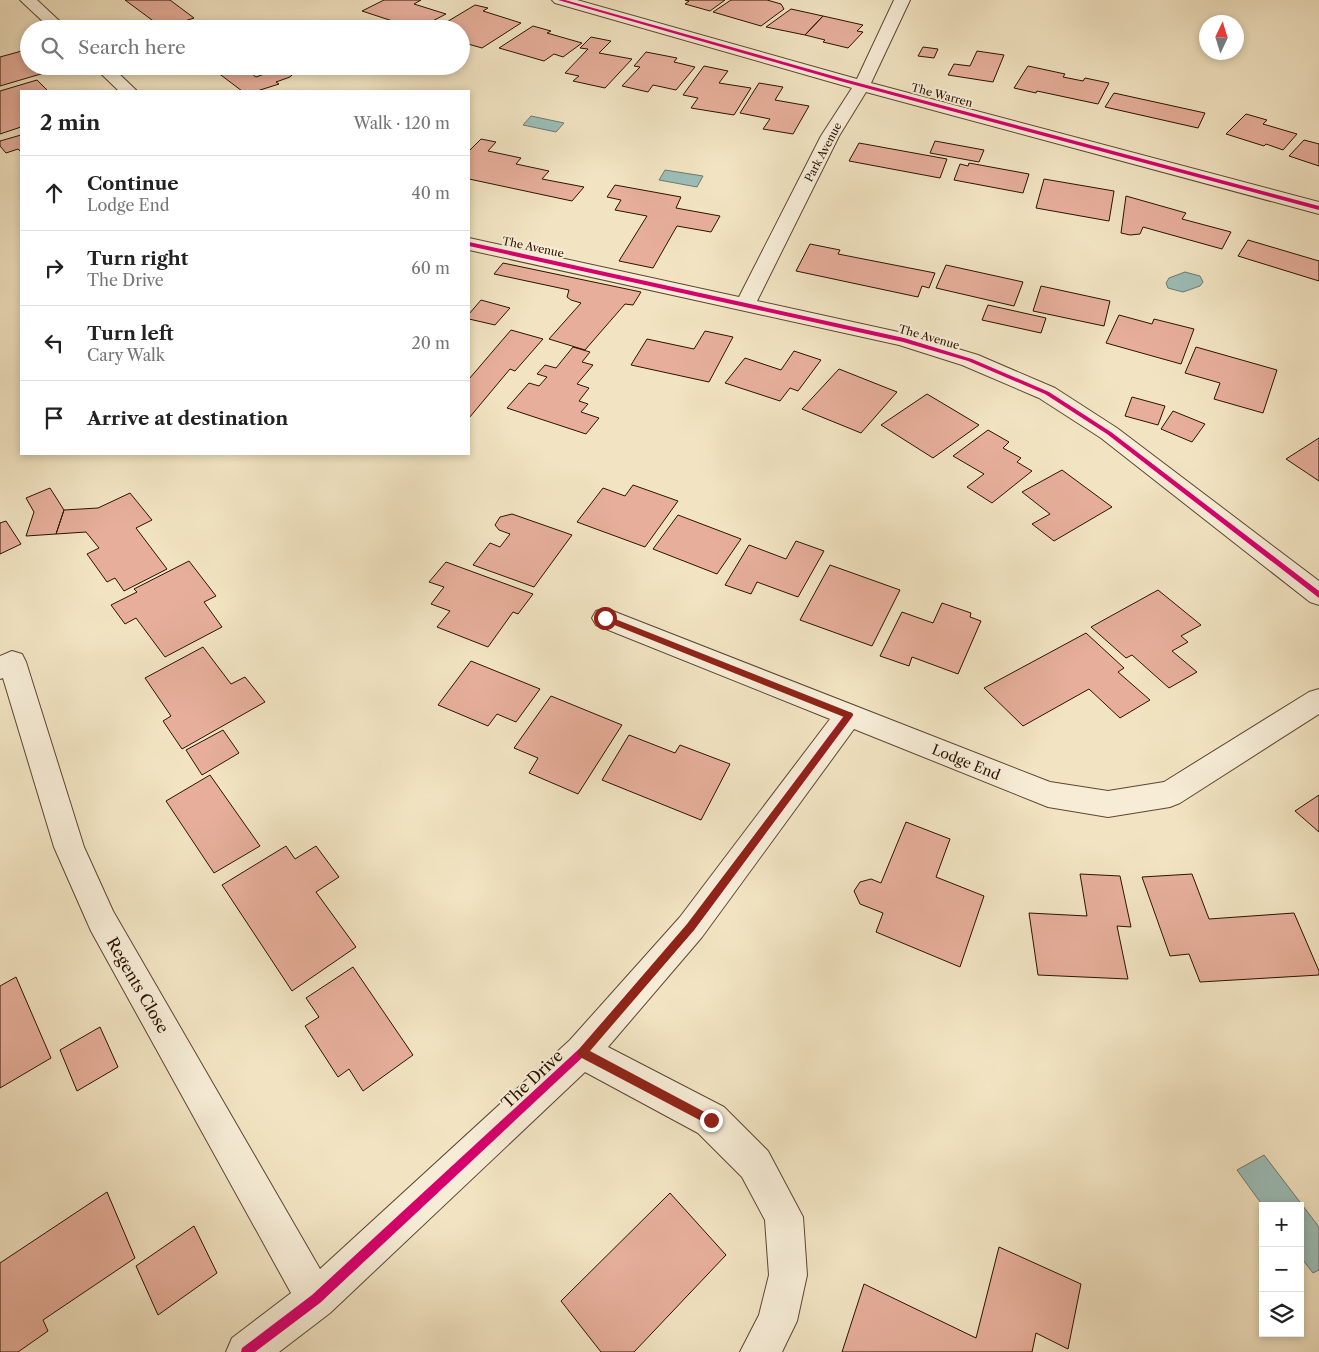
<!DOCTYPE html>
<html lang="en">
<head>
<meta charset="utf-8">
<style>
  :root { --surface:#fff; --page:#f2f2f2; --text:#222; --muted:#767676; --line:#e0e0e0 }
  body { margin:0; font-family:"Libre Caslon Text",serif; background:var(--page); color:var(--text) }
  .controls { position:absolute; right:15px; bottom:15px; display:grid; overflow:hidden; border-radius:0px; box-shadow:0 2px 8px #0003 }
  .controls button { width:45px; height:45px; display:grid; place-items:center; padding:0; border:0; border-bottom:1px solid var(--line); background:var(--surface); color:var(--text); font:25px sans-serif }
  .compass { position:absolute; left:1199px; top:15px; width:45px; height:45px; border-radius:50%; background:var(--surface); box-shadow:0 2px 8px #0003; rotate:4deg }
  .stop { position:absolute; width:15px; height:15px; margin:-11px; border:4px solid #8f2418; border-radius:50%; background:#fff }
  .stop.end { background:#8f2418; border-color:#fff; box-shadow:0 1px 5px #0008 }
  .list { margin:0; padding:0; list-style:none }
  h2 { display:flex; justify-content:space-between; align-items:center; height:65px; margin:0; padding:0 20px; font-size:21px }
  h2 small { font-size:16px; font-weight:400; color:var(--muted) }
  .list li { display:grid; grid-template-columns:32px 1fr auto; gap:15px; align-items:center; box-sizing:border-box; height:75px; padding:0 20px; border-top:1px solid var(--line) }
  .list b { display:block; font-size:19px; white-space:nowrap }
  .list p { margin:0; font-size:16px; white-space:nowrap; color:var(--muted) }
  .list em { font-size:16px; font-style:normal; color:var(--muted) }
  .icon { flex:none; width:28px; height:28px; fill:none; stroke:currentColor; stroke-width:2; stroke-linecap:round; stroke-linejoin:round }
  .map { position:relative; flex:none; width:1319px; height:1352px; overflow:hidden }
  .search { position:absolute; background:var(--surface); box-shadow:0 2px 8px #0003; left:20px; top:20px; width:450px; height:55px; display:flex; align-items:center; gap:12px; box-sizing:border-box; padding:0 18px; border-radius:28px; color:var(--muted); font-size:19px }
  .panel { position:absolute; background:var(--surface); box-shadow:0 2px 8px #0003; left:20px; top:90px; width:450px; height:365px; border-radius:0px }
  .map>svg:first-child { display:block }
</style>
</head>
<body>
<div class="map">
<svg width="1319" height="1352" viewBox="0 0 1319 1352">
  <rect width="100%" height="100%" fill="#f2e4c2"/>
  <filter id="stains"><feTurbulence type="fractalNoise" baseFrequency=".004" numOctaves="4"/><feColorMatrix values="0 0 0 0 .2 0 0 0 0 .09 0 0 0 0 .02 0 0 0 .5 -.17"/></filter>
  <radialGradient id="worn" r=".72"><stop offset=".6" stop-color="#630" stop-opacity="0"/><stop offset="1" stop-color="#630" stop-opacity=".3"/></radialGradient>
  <path fill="#9cbeb8" stroke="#6f796f" d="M531,116L564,123L556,132L523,125Z
    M665,170L703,176L697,187L659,180Z
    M1185,272L1200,276L1203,282L1200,286L1183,292L1168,288L1166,283L1169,278Z
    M1264,1155L1319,1227V1270L1313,1273L1300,1256V1206H1263L1237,1170Z"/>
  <path fill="#e7af9b" stroke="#2b1201" d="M125,0H170L194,18L160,29H151L149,27L150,25L156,23Z
    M384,0H421L414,4L446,14L417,29L362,11Z
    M685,0H725L710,11L685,4L689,1Z
    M731,0H767L781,4L784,9L761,26L713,12Z
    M475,5L488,8L483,11L521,23L482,48L461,42V29H435Z
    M791,9L823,16L805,35L766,27Z
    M823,16L863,25L857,31L863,32L848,48L823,42L825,40L805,35Z
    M533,26L551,31L547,33L582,43L563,57L554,54L544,61L499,48Z
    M591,37L611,41L599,53L632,59L605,88L573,81L579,76L565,73L588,49L580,48Z
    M923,47L938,49L934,58L918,56Z
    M29,49V66H46L51,71L0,86V57Z
    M977,51L1004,55L993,82L948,75L954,64L970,66Z
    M646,52L677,58L674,62L695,67L676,90L653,85L648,92L622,86L640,67L634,66Z
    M209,66H252L245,69L256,77L278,69L292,71L293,74L290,77L276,82L279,84L257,91H242Z
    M704,66L728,71L719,83L751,88L734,115L691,108L698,98L683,95Z
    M1028,66L1065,74L1063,77L1083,81L1085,78L1109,83L1098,104L1037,91L1036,93L1014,88Z
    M37,80L48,91H21V127L0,134V91Z
    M759,83L783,87L775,100L809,106L793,134L763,129L770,119L740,113Z
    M1114,93L1205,113L1198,128L1105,107Z
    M1246,114L1267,120L1263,124L1297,134L1283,150L1266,144L1264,146L1226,134Z
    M21,135V152L18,149L6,153L0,146V141Z
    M481,139L496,142L488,151L521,158L516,164L549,171L542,179L584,187L572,201L469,179V151Z
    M1304,140L1319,144V166L1289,156Z
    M935,141L984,150L979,162L930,153Z
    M859,143L947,159L940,178L849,161Z
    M969,163L1029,174L1023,193L954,180L960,164L968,166Z
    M1044,179L1114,191L1109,221L1036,208Z
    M615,185L681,197L676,208L720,216L711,232L677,226L653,268L619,261L647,216L615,210L621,200L607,197Z
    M1126,196L1186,213L1182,219L1231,232L1222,249L1143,227L1140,234L1130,235L1121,233Z
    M1248,240L1319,261V281L1238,256Z
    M810,244L840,250L838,254L935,273L929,288L922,286L918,297L796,271Z
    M503,263L641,292L633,305L625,304L585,350L549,339L581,303L571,300L567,297L569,290L494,274Z
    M946,265L1023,282L1014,306L936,288Z
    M1041,286L1110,301L1104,326L1033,311Z
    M481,300L510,308L495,325L469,319V314Z
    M988,305L1046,318L1041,333L982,320Z
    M1119,315L1152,324L1154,319L1194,329L1181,364L1106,343Z
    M511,330L543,339L515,371L510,369L469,418V379Z
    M705,331L733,337L709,382L631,365L647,339L694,349Z
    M573,347L590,352L582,362L593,365L577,384L589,388L579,401L588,404L581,412L599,418L586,434L507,408L529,383L539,386L547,377L537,374L545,365L556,368Z
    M1196,347L1277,370L1263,413L1214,399L1220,383L1185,373Z
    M794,351L821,360L798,391L790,388L780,401L725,383L745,358L781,370Z
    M839,369L897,392L861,433L802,409Z
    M927,394L979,425L933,458L881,425Z
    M1132,397L1165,406L1158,425L1125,416Z
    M1173,411L1205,424L1192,442L1161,429Z
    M988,430L1009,442L1003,448L1021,458L1017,462L1032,471L992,503L967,487L984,474L953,456Z
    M1319,438V481L1286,459Z
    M1062,470L1112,507L1054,541L1032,524L1050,514L1022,492Z
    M633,485L678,501L645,547L577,522L603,488L625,496Z
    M50,488L64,510L56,534L26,536L34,512L26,498Z
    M130,493L152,520L136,528L167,569L124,591L115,578L107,582L87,554L99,548L86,532L56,534L64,510L98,508Z
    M512,514L572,535L534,587L473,565L490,543L500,547L510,534L499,530L495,525L500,517Z
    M678,515L741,539L717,574L653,549Z
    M6,521L21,544L0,554V523Z
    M796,541L824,551L798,597L757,582L751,594L725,585L749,545L786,559Z
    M189,561L216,596L204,602L222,627L165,657L136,618L125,624L111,605L137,592L134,589Z
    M446,562L533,594L518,614L513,612L488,647L437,627L450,611L431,604L444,587L429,582Z
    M830,565L900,590L872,646L800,620Z
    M1158,590L1201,625L1181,636L1188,642L1172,651L1197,672L1169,688L1132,655L1126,658L1091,627Z
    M942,603L971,613L970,617L981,621L958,674L912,657L909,666L880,656L902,612L933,623Z
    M1086,633L1124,668L1118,672L1150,700L1120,718L1089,689L1023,726L984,688Z
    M203,647L231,684L245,677L265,702L182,749L163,721L171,716L145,678Z
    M471,661L540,689L516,722L497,714L488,726L438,705Z
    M551,696L622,725L578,794L529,773L538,758L514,748Z
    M223,730L239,753L202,775L186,750Z
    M629,735L675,753L680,745L730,764L701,820L602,780Z
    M210,775L260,846L214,873L166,801Z
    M1319,795V832L1295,811Z
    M906,822L950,839L936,877L984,896L960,967L876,932L883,913L860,904L854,891L860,882L871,879L881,883Z
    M286,846L295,859L316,846L339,877L316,892L356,947L292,991L222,885Z
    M1080,874L1120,876L1131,927L1117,926L1128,979L1038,975L1029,913L1087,916Z
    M1192,874L1209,919L1294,913L1319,971V975L1200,982L1189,954L1170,956L1142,877Z
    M353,967L413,1055L363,1091L349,1069L338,1077L305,1026L319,1017L306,998Z
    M16,977L51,1058L0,1088V986Z
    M100,1027L118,1067L77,1091L60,1050Z
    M107,1192L135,1258L43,1320L48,1331L18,1352H0V1263Z
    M670,1193L726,1255L634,1352H601L561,1301Z
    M194,1226L217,1273L158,1315L136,1266Z
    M999,1247L1081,1284L1068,1349L1036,1333L1032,1352H842L864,1284L976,1338Z"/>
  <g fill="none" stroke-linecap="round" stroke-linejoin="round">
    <defs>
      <path id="street" d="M20,0H37L68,29H51Z
        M552,0H577L857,79L894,0H910L871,83L1319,202V214L866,92L839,136L757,301L912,335L978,355L1055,388L1117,428L1319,581V605L1310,602L1101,438L1039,398L962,365L899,345L469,250V238L739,297L821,136L852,88L555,3Z
        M93,66H111L137,91H119Z
        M605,608L1050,782L1108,791L1164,782L1309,692L1319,689V714L1180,803L1170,807L1108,817L1048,807L854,729L702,937L608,1047L724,1107L768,1151L803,1217L807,1275L797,1321L782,1352H740L759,1315L769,1275L765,1220L742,1177L698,1133L585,1072L330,1313L279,1352H226L232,1338L291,1293L91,931L54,847L3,678L0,679V656L12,651L22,654L26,662L84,847L113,911L320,1269L570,1040L680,917L830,719L596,625L592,618L596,611Z"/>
    </defs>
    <use href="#street" stroke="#5d4631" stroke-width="2"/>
    <use href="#street" fill="#f7edd7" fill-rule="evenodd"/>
    <defs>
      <path id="cycleway" d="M558,0H565L844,79L1319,206V210L840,81Z
        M469,242L904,338L972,359L1049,392L1111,432L1319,591V598L1107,434L1045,394L968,361L903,342L469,246Z
        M849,712L852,713L853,715L852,717L694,930L585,1055L320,1303L255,1352H241L242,1348L312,1295L579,1049L688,924L846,713Z"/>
    </defs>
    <use href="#cycleway" stroke="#f7edd7" stroke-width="3"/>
    <use href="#cycleway" fill="#d6006c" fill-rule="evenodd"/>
  </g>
  <path fill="#8f2418" d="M605,615L852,713L853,715L694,930L590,1051L714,1117L716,1120L714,1124L711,1126L578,1056L577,1052L687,924L844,717L602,620V616Z"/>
  <g text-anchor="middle" stroke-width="4" stroke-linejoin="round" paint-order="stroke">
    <g font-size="11" fill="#2b1201" stroke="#f7edd7">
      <text transform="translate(942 95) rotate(15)" y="4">The Warren</text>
      <text transform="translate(823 152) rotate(-62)" y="4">Park Avenue</text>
      <text transform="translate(533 247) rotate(12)" y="4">The Avenue</text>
      <text transform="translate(929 337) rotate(16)" y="4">The Avenue</text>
    </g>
    <g font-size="14" fill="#2b1201" stroke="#f7edd7">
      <text transform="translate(966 762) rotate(22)" y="5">Lodge End</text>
    </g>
    <g font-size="16" fill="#2b1201" stroke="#f7edd7">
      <text transform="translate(138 985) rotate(60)" y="6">Regents Close</text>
      <text transform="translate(532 1079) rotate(-43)" y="6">The Drive</text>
    </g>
  </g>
  <rect width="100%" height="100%" filter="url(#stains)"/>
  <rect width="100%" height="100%" fill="url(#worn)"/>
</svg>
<div class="controls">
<button>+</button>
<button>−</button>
<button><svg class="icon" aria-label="layers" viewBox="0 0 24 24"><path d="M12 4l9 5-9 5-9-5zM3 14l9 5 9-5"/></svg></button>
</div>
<svg class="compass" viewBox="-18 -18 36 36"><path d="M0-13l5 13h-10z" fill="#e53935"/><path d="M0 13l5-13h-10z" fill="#767676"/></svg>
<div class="stop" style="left:605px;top:618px"></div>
<div class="stop end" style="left:711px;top:1120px"></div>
<div class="search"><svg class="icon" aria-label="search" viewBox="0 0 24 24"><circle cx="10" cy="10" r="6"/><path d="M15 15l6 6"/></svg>Search here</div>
<section class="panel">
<h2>2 min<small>Walk · 120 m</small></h2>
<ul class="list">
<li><svg class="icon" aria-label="ahead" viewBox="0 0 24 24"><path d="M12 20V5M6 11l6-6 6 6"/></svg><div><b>Continue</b><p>Lodge End</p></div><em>40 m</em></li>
<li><svg class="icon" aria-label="right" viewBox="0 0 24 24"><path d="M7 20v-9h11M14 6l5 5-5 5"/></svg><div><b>Turn right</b><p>The Drive</p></div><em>60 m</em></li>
<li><svg class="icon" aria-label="left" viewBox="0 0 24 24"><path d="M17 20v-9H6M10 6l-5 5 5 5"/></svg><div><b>Turn left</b><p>Cary Walk</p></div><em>20 m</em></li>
<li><svg class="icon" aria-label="arrive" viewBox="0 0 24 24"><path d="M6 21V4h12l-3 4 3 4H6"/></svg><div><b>Arrive at destination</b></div></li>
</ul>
</section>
</div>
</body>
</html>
